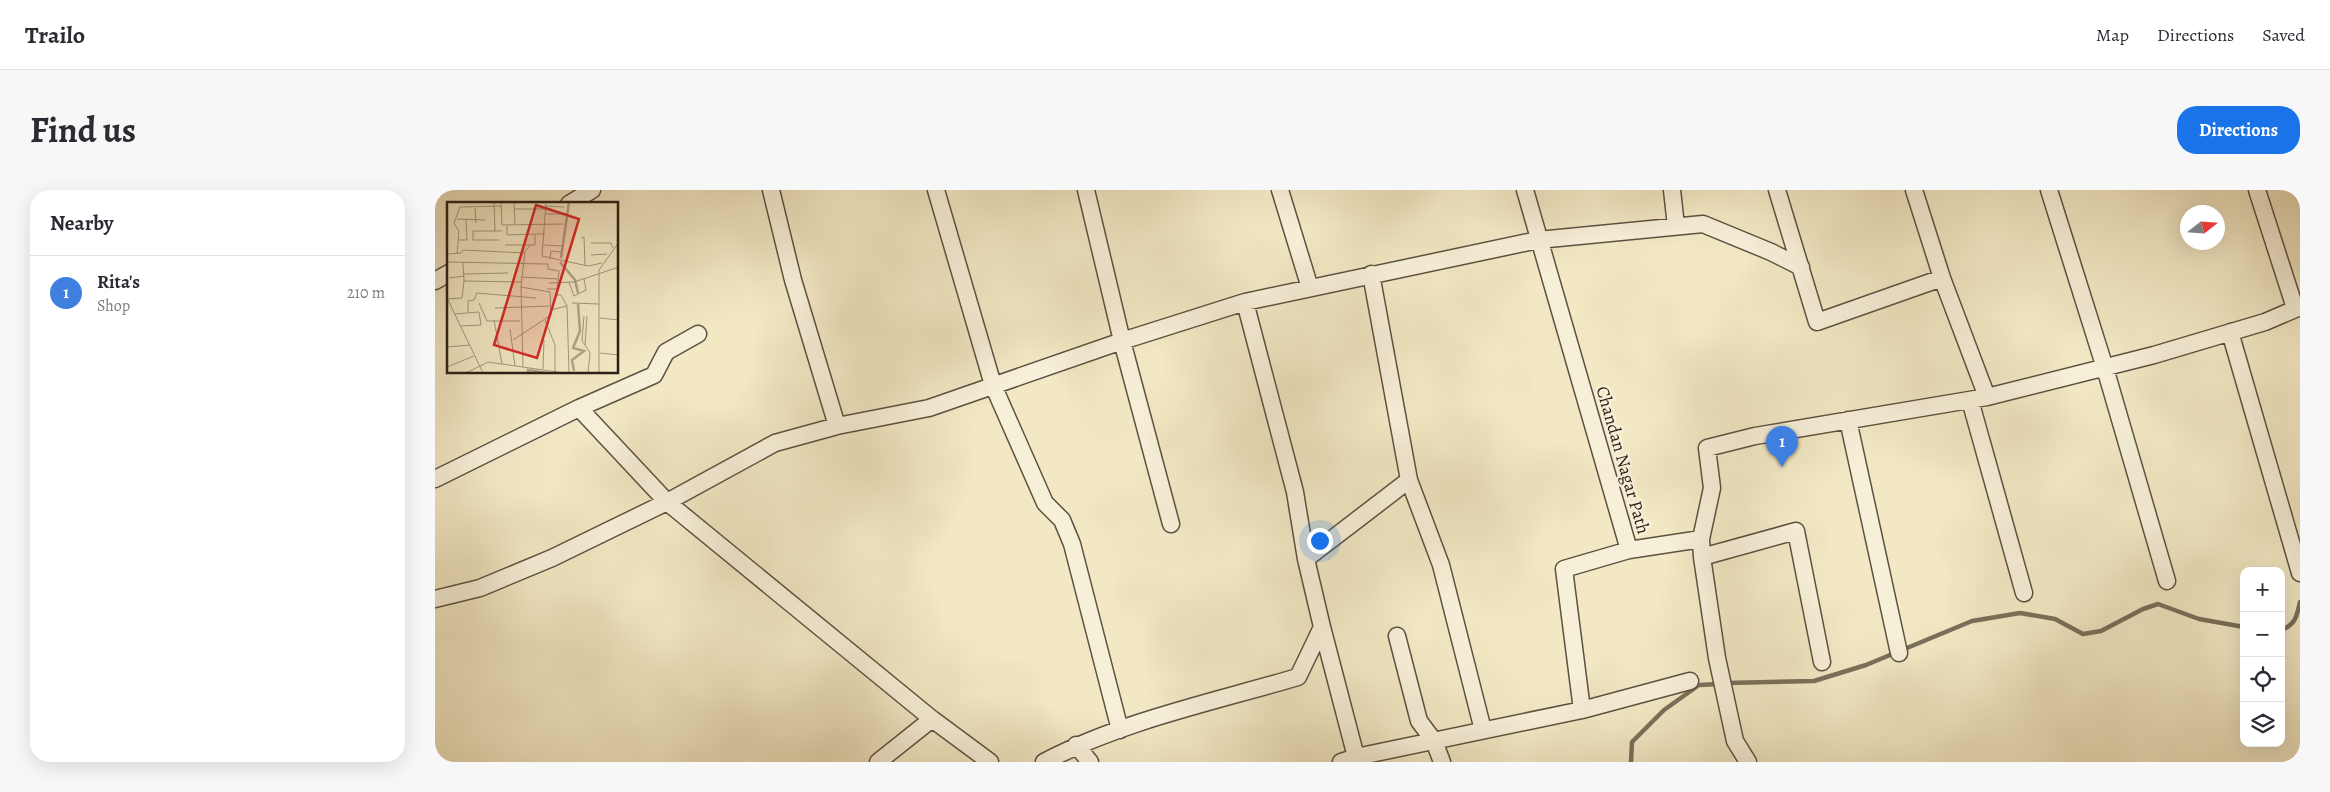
<!DOCTYPE html>
<html lang="en">
<head>
<meta charset="utf-8">
<style>
  :root { --surface:#fff; --page:#f7f7f7; --text:#2b2b33; --muted:#7c7c81; --line:#e1e1e2; --accent:#1a73e8 }
  body { margin:0; font-family:Alegreya,serif; background:var(--page); color:var(--text) }
  .controls { position:absolute; right:15px; bottom:15px; display:grid; overflow:hidden; border-radius:10px; box-shadow:0 5px 20px #0002 }
  .controls button { width:45px; height:45px; display:grid; place-items:center; padding:0; border:0; border-bottom:1px solid var(--line); background:var(--surface); color:var(--text); font:25px sans-serif }
  .compass { position:absolute; left:1745px; top:15px; width:45px; height:45px; border-radius:50%; background:var(--surface); box-shadow:0 5px 20px #0002; rotate:73deg }
  .you { position:absolute; left:884px; top:350px; width:18px; height:18px; margin:-12px; border:4px solid #fff; border-radius:50%; background:#1a73e8; box-shadow:0 0 0 8px #1a73e833 }
  .badge { display:grid; place-items:center; width:32px; height:32px; border-radius:50%; background:var(--accent); color:#fff; font-size:16px; font-weight:700 }
  .pin { position:absolute; translate:-50% -41px; filter:drop-shadow(0 1px 2px #0008) }
  .pin::after { content:''; position:absolute; top:26px; width:18px; height:15px; background:inherit; clip-path:polygon(0 0,100% 0,50% 100%) }
  .list { margin:0; padding:0; list-style:none }
  h2 { display:flex; justify-content:space-between; align-items:center; height:65px; margin:0; padding:0 20px; font-size:21px }
  h2 small { font-size:16px; font-weight:400; color:var(--muted) }
  .list li { display:grid; grid-template-columns:32px 1fr auto; gap:15px; align-items:center; box-sizing:border-box; height:75px; padding:0 20px; border-top:1px solid var(--line) }
  .list b { display:block; font-size:19px; white-space:nowrap }
  .list p { margin:0; font-size:16px; white-space:nowrap; color:var(--muted) }
  .list em { font-size:16px; font-style:normal; color:var(--muted) }
  .icon { flex:none; width:28px; height:28px; fill:none; stroke:currentColor; stroke-width:2; stroke-linecap:round; stroke-linejoin:round }
  .map { position:relative; flex:none; width:1865px; height:572px; overflow:hidden; border-radius:20px }
  header { display:flex; align-items:center; gap:30px; box-sizing:border-box; height:70px; padding:0 25px; background:var(--surface); border-bottom:1px solid var(--line) }
  header strong { font-size:24px }
  nav { display:flex; gap:28px; margin-inline-start:auto; font-size:18px }
  .intro { display:flex; align-items:center; justify-content:space-between; box-sizing:border-box; height:120px; padding:0 30px }
  h1 { margin:0; font-size:35px }
  .button { padding:12px 22px; border-radius:20px; background:var(--accent); color:#fff; font-size:18px; font-weight:700 }
  main { display:flex; gap:30px; padding:0 30px }
  aside { flex:1; background:var(--surface); border-radius:20px; box-shadow:0 5px 20px #0002 }
  .map>svg:first-child { display:block }
</style>
</head>
<body>
<header>
<strong>Trailo</strong>
<nav><a>Map</a><a>Directions</a><a>Saved</a></nav>
</header>
<div class="intro"><h1>Find us</h1><a class="button">Directions</a></div>
<main>
<aside>
<h2>Nearby<small></small></h2>
<ul class="list">
<li><span class="badge" style="background:#3f7fe0">1</span><div><b>Rita's</b><p>Shop</p></div><em>210 m</em></li>
</ul>
</aside>
<div class="map">
<svg width="1865" height="572" viewBox="0 0 1865 572">
  <rect width="100%" height="100%" fill="#f2e8c4"/>
  <filter id="stains"><feTurbulence type="fractalNoise" baseFrequency=".004" numOctaves="4"/><feColorMatrix values="0 0 0 0 .2 0 0 0 0 .09 0 0 0 0 .02 0 0 0 .5 -.17"/></filter>
  <radialGradient id="worn" r=".72"><stop offset=".6" stop-color="#630" stop-opacity="0"/><stop offset="1" stop-color="#630" stop-opacity=".3"/></radialGradient>
  <g fill="none" stroke-linecap="round" stroke-linejoin="round">
    <path stroke="#7a6f5b" stroke-width="4.5" d="M1846,440C1861,435 1862,425 1865,412
      M1292,493L1379,491L1431,475L1537,431L1585,423L1620,429L1648,444L1666,441L1708,419L1723,414L1764,429L1809,437
      M1196,572L1197,552L1229,520L1264,495L1284,494"/>
    <defs>
      <path id="minor" d="M336,0L358,90L402,236
        M501,0L558,195L610,313L627,330L637,354L685,540
        M651,0L687,151L736,334
        M845,0L875,98
        M1237,0L1241,36
        M1342,0L1382,132L1507,88L1552,207
        M1479,0L1507,88
        M1614,0L1670,178L1732,391
        M1822,0L1860,118
        M134,14L157,0
        M936,84L974,290L1006,375L1048,540
        M0,91L14,83
        M1795,142L1865,383
        M1535,210L1589,403
        M144,218L232,312L497,529L555,572
        M1413,230L1464,463
        M0,289L144,218L219,185L231,162L263,144
        M1194,360L1266,349
        M1267,367L1361,341L1387,472
        M871,369L974,290
        M0,409L45,398L117,368L232,312L340,253L402,236L494,218L687,151L810,112L1103,50L1268,34L1336,62L1366,77
        M887,437L921,567L906,572
        M962,446L984,531L999,551L1007,572
        M1147,520L1255,491
        M641,555L655,572
        M921,567L1147,520L1129,379L1194,360L1090,0
        M443,572L497,529
        M609,572C687,531 778,512 863,487L887,437L871,369L860,302L810,112
        M1313,572L1300,551L1282,468L1267,367L1266,349L1277,298L1272,258L1320,246L1552,207L1719,165L1830,132L1865,117"/>
    </defs>
    <use href="#minor" stroke="#5d5142" stroke-width="19"/>
    <use href="#minor" stroke="#f7f0d9" stroke-width="16"/>
  </g>
  <g text-anchor="middle" stroke-width="5" stroke-linejoin="round" paint-order="stroke">
    <g font-size="18" fill="#2b1f17" stroke="#f7f0d9">
      <text transform="translate(1188 270) rotate(74)" y="6">Chandan Nagar Path</text>
    </g>
  </g>
  <g transform="translate(12 12)">
    <rect width="171" height="171" fill="#f2e8c4"/>
    <path fill="none" stroke="#aea489" stroke-width="2.5" d="M114,56L122,0M113,60L128,78L131,91M127,169L125,158L137,149L126,146L133,129L131,102M81,171V168L100,171"/>
    <path fill="none" stroke="#a2987f" stroke-width="1" d="M47,0L48,29M54,0L55,23L116,22M67,0L68,22M99,0L95,54L141,64L155,61M98,4L117,5M28,6L29,21M67,7H98M99,12H119M10,17L38,18M7,21L13,5L54,4M7,21L12,29L10,52M60,24V33L87,32M134,36L137,35L138,63M12,38H20L19,17M52,38H26V29H55M144,41H164L166,46M58,43H88V32H98M96,43L115,44M0,52L14,51L16,48L78,51M144,53L160,52M103,57L104,49L114,50M0,60L101,62V67L112,69L110,87M16,61L17,79L74,80M17,72L61,71M74,75L111,77M2,76L17,74M122,80L127,94L139,88L137,77M102,81L127,80L172,65M100,87H110V93H114L120,104L122,170M0,96L36,171M0,97L15,96L17,79M32,101L40,119H73M125,101L152,102M48,106L103,104M103,108L120,104M21,110V99L27,98L30,91L89,96M8,112L32,110L34,123L14,124M137,114L135,139L138,143M140,114L138,143L143,151L141,171M153,116L172,118M47,118L55,162M98,118L108,143V170M63,127L68,164M66,138L104,113L103,90L74,85M0,145L23,143M153,151L172,153M0,165L27,154M76,165L74,85L78,49L84,43M96,167L97,138M19,171L41,160L117,171M152,171V68L172,40"/>
    <path fill="#d62828" fill-opacity="0.15" stroke="#d62828" stroke-width="2.5" d="M89,3L132,17L90,156L47,143Z"/>
    <rect width="171" height="171" fill="none" stroke="#2b1f17" stroke-width="2.5"/>
  </g>
  <rect width="100%" height="100%" filter="url(#stains)"/>
  <rect width="100%" height="100%" fill="url(#worn)"/>
</svg>
<div class="controls">
<button>+</button>
<button>−</button>
<button><svg class="icon" aria-label="locate" viewBox="0 0 24 24"><circle cx="12" cy="12" r="6"/><path d="M12 2v4M12 18v4M2 12h4M18 12h4"/></svg></button>
<button><svg class="icon" aria-label="layers" viewBox="0 0 24 24"><path d="M12 4l9 5-9 5-9-5zM3 14l9 5 9-5"/></svg></button>
</div>
<svg class="compass" viewBox="-18 -18 36 36"><path d="M0-13l5 13h-10z" fill="#e53935"/><path d="M0 13l5-13h-10z" fill="#7c7c81"/></svg>
<div class="you"></div>
<div class="pin badge" style="left:1347px;top:277px;background:#3f7fe0">1</div>
</div>
</main>
</body>
</html>
